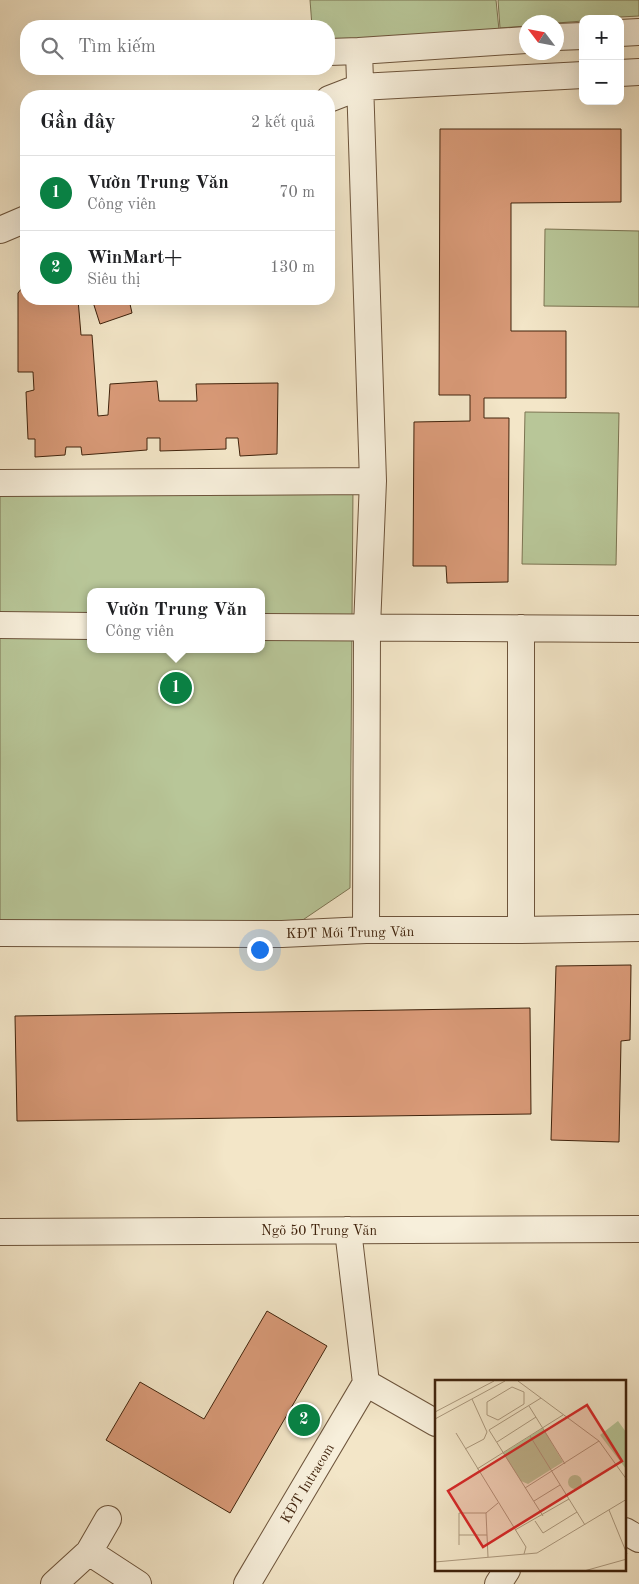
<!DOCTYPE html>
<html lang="vi">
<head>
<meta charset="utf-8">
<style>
  :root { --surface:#fff; --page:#f2f2f2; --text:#202124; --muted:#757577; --line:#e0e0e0; --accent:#0b8043 }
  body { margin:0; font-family:"Old Standard TT",serif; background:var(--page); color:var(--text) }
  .controls { position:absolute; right:15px; top:15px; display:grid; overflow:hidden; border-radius:10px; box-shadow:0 5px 20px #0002 }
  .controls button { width:45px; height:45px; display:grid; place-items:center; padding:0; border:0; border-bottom:1px solid var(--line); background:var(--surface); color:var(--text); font:25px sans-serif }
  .compass { position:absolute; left:519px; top:15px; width:45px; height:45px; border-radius:50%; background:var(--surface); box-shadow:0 5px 20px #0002; rotate:302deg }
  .you { position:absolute; left:259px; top:949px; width:18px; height:18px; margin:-12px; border:4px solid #fff; border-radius:50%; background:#1a73e8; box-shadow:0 0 0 8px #1a73e833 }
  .badge { display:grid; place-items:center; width:32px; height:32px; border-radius:50%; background:var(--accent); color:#fff; font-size:16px; font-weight:700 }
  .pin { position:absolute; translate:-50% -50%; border:2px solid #fff; box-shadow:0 1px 5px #0006 }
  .popup { position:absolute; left:87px; top:588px; width:178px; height:65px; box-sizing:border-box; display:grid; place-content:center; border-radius:10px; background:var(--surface); filter:drop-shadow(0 1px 4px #0005); font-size:16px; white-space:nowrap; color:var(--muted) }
  .popup b { font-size:19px; color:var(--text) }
  .popup::after { content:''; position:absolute; left:50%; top:100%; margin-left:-10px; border:10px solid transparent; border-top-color:var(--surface) }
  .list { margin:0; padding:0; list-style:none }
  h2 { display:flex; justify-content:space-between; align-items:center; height:65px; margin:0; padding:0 20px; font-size:21px }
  h2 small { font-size:16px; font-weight:400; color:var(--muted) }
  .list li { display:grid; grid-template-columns:32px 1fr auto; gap:15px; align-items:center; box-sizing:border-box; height:75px; padding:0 20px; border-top:1px solid var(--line) }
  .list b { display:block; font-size:19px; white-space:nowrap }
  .list p { margin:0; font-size:16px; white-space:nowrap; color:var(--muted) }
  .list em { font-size:16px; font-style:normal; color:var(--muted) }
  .icon { flex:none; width:28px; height:28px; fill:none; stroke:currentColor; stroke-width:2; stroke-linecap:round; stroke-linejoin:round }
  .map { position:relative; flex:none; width:639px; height:1584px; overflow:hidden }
  .search { position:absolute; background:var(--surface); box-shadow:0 5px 20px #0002; left:20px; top:20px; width:315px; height:55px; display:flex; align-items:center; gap:12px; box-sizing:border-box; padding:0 18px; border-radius:20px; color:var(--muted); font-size:19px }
  .panel { position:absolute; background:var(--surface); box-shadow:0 5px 20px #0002; left:20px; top:90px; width:315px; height:215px; border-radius:20px }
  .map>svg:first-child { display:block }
</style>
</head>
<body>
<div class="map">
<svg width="639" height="1584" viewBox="0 0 639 1584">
  <rect width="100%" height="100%" fill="#f3e6c8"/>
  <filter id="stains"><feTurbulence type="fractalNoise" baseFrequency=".004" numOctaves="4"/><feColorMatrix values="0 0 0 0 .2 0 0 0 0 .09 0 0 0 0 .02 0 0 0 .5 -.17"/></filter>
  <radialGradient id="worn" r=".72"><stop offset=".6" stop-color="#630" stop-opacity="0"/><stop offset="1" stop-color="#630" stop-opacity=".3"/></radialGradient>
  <path fill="#b8c698" stroke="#7c7452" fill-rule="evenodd" d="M310,0H496L499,30L329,44V26H312Z
    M498,0H639V16L583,19V21L557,23L526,22V26L500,28Z
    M545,229L639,231V307L544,306Z
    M525,412L619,413L616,565L522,564Z
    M0,483L353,488L350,888L282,934L0,933ZM91,592H261V649H91Z"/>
  <path fill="#d99a78" stroke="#40230c" d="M440,129H621V202L511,203V331H566V398H484V418H509L508,582L447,583L446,566H413L414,422L470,421V395H439Z
    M26,283V299H78L81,335H92L98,416L108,415L110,384L157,381L159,401H197L196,384L278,383L277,454L240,456L238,438H226V449L160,451V438H147V450L82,455L81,447H66L65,455L35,457V439H28L26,392L34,390L33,372H18V293Z
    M92,299H143L130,304L132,313L100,324Z
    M631,965L630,1040L621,1041L619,1142L551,1140L556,966Z
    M530,1008L531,1114L17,1121L15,1016Z
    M267,1311L327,1346L230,1513L106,1440L140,1382L204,1419Z"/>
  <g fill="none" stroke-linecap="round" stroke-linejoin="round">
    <defs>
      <path id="minor" d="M620,33L639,32
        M556,37L583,36
        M329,52L359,51
        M620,73L639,72
        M329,99L360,87L583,75
        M0,230L26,219
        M0,483L373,481
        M0,625L91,626
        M261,627L639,629
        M366,930L367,627L373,481L359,51L526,40
        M521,930V628
        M0,933L282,934L366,930H521L639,928
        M0,1232L639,1229
        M366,1383L436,1423
        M625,1531L639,1539
        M89,1552L108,1519
        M54,1584L89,1552L138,1584
        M247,1584L366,1383L348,1230
        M498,1584L507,1570"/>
    </defs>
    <use href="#minor" stroke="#6d543b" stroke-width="28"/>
    <use href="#minor" stroke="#f7efdb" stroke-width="26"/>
  </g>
  <g text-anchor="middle" stroke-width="4" stroke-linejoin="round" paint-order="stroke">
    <g font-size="14" fill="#40230c" stroke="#f7efdb">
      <text transform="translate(350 932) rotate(-1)" y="5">KĐT Mới Trung Văn</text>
      <text x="319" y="1235">Ngõ 50 Trung Văn</text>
      <text transform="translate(307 1483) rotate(-59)" y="5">KĐT Intracom</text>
    </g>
  </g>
  <g transform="translate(435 1380)">
    <rect width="191" height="191" fill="#f3e6c8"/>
    <path d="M183,41L191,52V89L165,55ZM108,48L128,82L93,104L86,101L68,73ZM133 102a7 7 0 1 1 14 0a7 7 0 1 1-14 0Z" fill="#b8c698"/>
    <path fill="none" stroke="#ab987d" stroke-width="1" d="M83,1L164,61L192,100M77,7L89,12V24L63,40L52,35V22ZM106,18L54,50L108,136M94,26L130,84M0,32L59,1M0,39L70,1M21,53L91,167L89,174M95,56L150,145M62,62L101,37M30,69L49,59L52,52L37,19M42,89L128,35M90,108L164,61M99,121L125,105M174,130L192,174M51,133L53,177M100,141L108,153L142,132M80,150L134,119M24,155H52M24,165V133H51L63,123M0,182L102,173L192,119M149,191L192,179"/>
    <path fill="#d62828" fill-opacity="0.15" stroke="#d62828" stroke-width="2.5" d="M152,25L187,81L48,167L13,111Z"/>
    <rect width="191" height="191" fill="none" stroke="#40230c" stroke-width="2.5"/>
  </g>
  <rect width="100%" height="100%" filter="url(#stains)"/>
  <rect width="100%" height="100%" fill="url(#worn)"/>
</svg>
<div class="controls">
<button>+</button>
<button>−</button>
</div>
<svg class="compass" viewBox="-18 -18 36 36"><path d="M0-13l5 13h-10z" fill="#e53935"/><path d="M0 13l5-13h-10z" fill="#757577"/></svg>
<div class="you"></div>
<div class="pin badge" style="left:176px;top:688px">1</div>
<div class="popup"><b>Vườn Trung Văn</b>Công viên</div>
<div class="pin badge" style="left:304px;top:1420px">2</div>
<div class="search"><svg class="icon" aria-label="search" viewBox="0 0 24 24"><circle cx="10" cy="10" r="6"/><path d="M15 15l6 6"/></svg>Tìm kiếm</div>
<section class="panel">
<h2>Gần đây<small>2 kết quả</small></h2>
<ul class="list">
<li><span class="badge">1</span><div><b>Vườn Trung Văn</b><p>Công viên</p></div><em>70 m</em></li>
<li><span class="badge">2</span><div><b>WinMart+</b><p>Siêu thị</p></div><em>130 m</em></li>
</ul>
</section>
</div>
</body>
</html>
